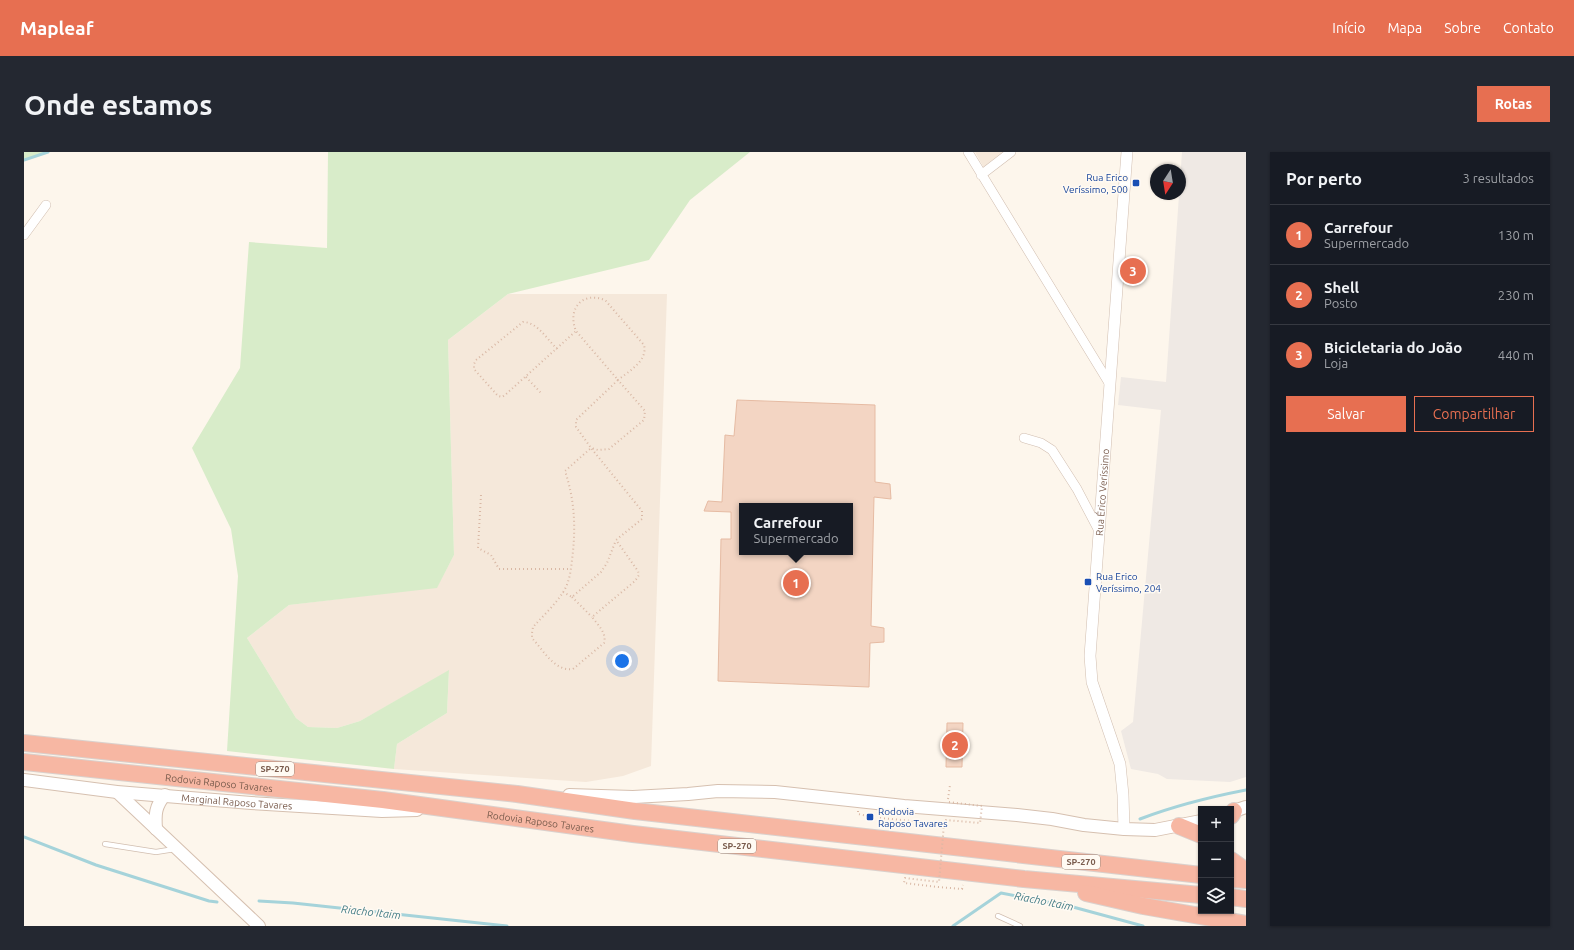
<!DOCTYPE html>
<html lang="pt">
<head>
<meta charset="utf-8">
<style>
  :root { --surface:#171b24; --page:#242831; --text:#f1f3f6; --muted:#9ea1a6; --line:#363941; --accent:#e76f51 }
  body { margin:0; font-family:Ubuntu,sans-serif; background:var(--page); color:var(--text) }
  .controls { position:absolute; right:12px; bottom:12px; display:grid; overflow:hidden; border-radius:0px; box-shadow:0 1px 3px #0004 }
  .controls button { width:36px; height:36px; display:grid; place-items:center; padding:0; border:0; border-bottom:1px solid var(--line); background:var(--surface); color:var(--text); font:20px sans-serif }
  .compass { position:absolute; left:1126px; top:12px; width:36px; height:36px; border-radius:50%; background:var(--surface); box-shadow:0 1px 3px #0004; rotate:192deg }
  .you { position:absolute; left:598px; top:509px; width:14px; height:14px; margin:-10px; border:3px solid #fff; border-radius:50%; background:#1a73e8; box-shadow:0 0 0 6px #1a73e833 }
  .badge { display:grid; place-items:center; width:26px; height:26px; border-radius:50%; background:var(--accent); color:#fff; font-size:13px; font-weight:700 }
  .pin { position:absolute; translate:-50% -50%; border:2px solid #fff; box-shadow:0 1px 4px #0006 }
  .popup { position:absolute; left:715px; top:351px; width:114px; height:52px; box-sizing:border-box; display:grid; place-content:center; border-radius:0px; background:var(--surface); filter:drop-shadow(0 1px 3px #0005); font-size:13px; white-space:nowrap; color:var(--muted) }
  .popup b { font-size:15px; color:var(--text) }
  .popup::after { content:''; position:absolute; left:50%; top:100%; margin-left:-8px; border:8px solid transparent; border-top-color:var(--surface) }
  .list { margin:0; padding:0; list-style:none }
  h2 { display:flex; justify-content:space-between; align-items:center; height:52px; margin:0; padding:0 16px; font-size:17px }
  h2 small { font-size:13px; font-weight:400; color:var(--muted) }
  .list li { display:grid; grid-template-columns:26px 1fr auto; gap:12px; align-items:center; box-sizing:border-box; height:60px; padding:0 16px; border-top:1px solid var(--line) }
  .list b { display:block; font-size:15px; white-space:nowrap }
  .list p { margin:0; font-size:13px; white-space:nowrap; color:var(--muted) }
  .list em { font-size:13px; font-style:normal; color:var(--muted) }
  .actions { display:flex; gap:8px; padding:12px 16px }
  .actions a { flex:1; padding:9px 0; border:1px solid var(--accent); border-radius:0px; text-align:center; font-size:14px; color:var(--accent) }
  .actions .main { background:var(--accent); color:#fff }
  .icon { flex:none; width:22px; height:22px; fill:none; stroke:currentColor; stroke-width:2; stroke-linecap:round; stroke-linejoin:round }
  .map { position:relative; flex:none; width:1222px; height:774px; overflow:hidden; border-radius:0px }
  header { display:flex; align-items:center; gap:24px; box-sizing:border-box; height:56px; padding:0 20px; background:var(--accent); color:#fff }
  header strong { font-size:19px }
  nav { display:flex; gap:22px; margin-inline-start:auto; font-size:14px }
  .intro { display:flex; align-items:center; justify-content:space-between; box-sizing:border-box; height:96px; padding:0 24px }
  h1 { margin:0; font-size:28px }
  .button { padding:10px 18px; border-radius:0px; background:var(--accent); color:#fff; font-size:14px; font-weight:700 }
  main { display:flex; gap:24px; padding:0 24px }
  aside { flex:1; background:var(--surface); border-radius:0px; box-shadow:0 1px 3px #0004 }
  .map>svg:first-child { display:block }
</style>
</head>
<body>
<header>
<strong>Mapleaf</strong>
<nav><a>Início</a><a>Mapa</a><a>Sobre</a><a>Contato</a></nav>
</header>
<div class="intro"><h1>Onde estamos</h1><a class="button">Rotas</a></div>
<main>
<div class="map">
<svg width="1222" height="774" viewBox="0 0 1222 774">
  <rect width="100%" height="100%" fill="#fdf6ec"/>
  <path fill="#f5e8da" d="M951,0H979L960,16Z
    M484,142H643L627,614L599,624L562,630L370,617L373,592L423,561L425,519L336,569L313,576L284,575L272,566L223,486L265,453L413,435L430,403L424,188Z"/>
  <path fill="#efe9e4" d="M1158,0H1222V625L1206,630L1143,627L1134,622L1107,617L1097,579L1109,570L1137,258L1094,253L1097,225L1142,230Z"/>
  <path fill="#d8ecc9" d="M0,0H24L0,8Z
    M304,0H726L666,48L625,108L484,142L424,188L430,403L413,436L265,453L223,486L272,566L284,575L313,576L336,569L425,518L423,561L373,592L370,617L203,599L214,424L207,377L168,296L216,216L225,90L303,96Z"/>
  <g fill="none" stroke-linecap="round" stroke-linejoin="round">
    <path stroke="#a5d3da" stroke-width="3" d="M0,8L24,0
      M1116,667C1150,654 1186,645 1222,638
      M0,685L72,713L185,749L193,750
      M235,749L269,751L483,774
      M929,774L977,741L1049,755L1119,774"/>
  </g>
  <path fill="#f3d5c3" stroke="#e6bba3" fill-rule="evenodd" d="M713,248L851,253V330L866,332L867,347L850,345L847,474L860,476V490L846,491L845,535L694,529L697,387H707V360L680,359L684,349L698,350L701,283L710,284ZM718,354H826V400H718Z
    M923,571H939L938,615H922Z"/>
  <g fill="none" stroke-linecap="round" stroke-linejoin="round">
    <defs>
      <path id="service" d="M81,692L132,700L151,697
        M974,764L996,774"/>
      <path id="minor" d="M944,0L1085,231
        M957,23L987,0
        M0,83L22,53
        M1000,286L1017,291L1028,298L1053,337L1074,377"/>
      <g id="tertiary">
        <path id="s1" d="M1100,677L1099,643L1096,612L1068,530L1066,504L1103,0"/>
      </g>
      <g id="secondary">
        <path id="s2" d="M0,628L93,640L227,651L358,659L393,658"/>
        <path d="M93,640L235,774"/>
        <path d="M545,643L609,645L664,642L694,639L751,640L880,654L993,663L1028,667L1060,673L1100,677L1131,678L1177,669"/>
        <path d="M1207,660L1222,655"/>
        <path d="M132,677C131,663 131,654 141,643"/>
      </g>
      <g id="motorway">
        <path d="M0,591L493,642L611,659L1177,723"/>
        <path id="s3" d="M0,610L359,648L609,682L1000,727L1177,743"/>
        <path d="M1207,664L1210,659"/>
        <path d="M1155,674L1177,683"/>
        <path d="M1207,708L1222,719"/>
        <path d="M1207,727L1222,728"/>
        <path d="M1062,741L1119,754L1222,772"/>
        <path d="M1207,745L1222,747"/>
      </g>
    </defs>
    <use href="#service" stroke="#d1beb0" stroke-width="6"/>
    <use href="#minor" stroke="#d1beb0" stroke-width="10"/>
    <use href="#tertiary" stroke="#d1beb0" stroke-width="12"/>
    <use href="#secondary" stroke="#d6c0b0" stroke-width="14"/>
    <use href="#motorway" stroke="#dad1cd" stroke-width="18"/>
    <path stroke="#d9b8a5" stroke-width="2" stroke-dasharray="1 3" stroke-linecap="butt" d="M533,197C523,187 513,170 499,170L452,208L450,212V217L474,244L478,245L481,243L552,179C543,157 558,139 581,148L620,193C624,209 605,219 594,228L621,259L620,268L585,297L574,298L567,296L618,359V367L592,388L614,419L615,423L611,429L568,465C574,473 583,481 580,491L549,517C531,520 519,498 508,486V481L509,475C520,463 535,449 542,435C546,426 547,417 548,408C552,377 551,349 541,319L567,296L552,275V268L594,228L552,179
      M502,225L518,242
      M457,343L454,396L467,403L475,417H547
      M539,440L548,445L577,420L583,411L592,388
      M548,445L568,465
      M924,647L926,633
      M834,659V662L844,664
      M914,735L938,737L939,733"/>
    <use href="#service" stroke="#fff" stroke-width="4.5"/>
    <use href="#minor" stroke="#fff" stroke-width="9"/>
    <use href="#tertiary" stroke="#fff" stroke-width="11"/>
    <use href="#secondary" stroke="#fff" stroke-width="12"/>
    <use href="#motorway" stroke="#f7b7a3" stroke-width="16"/>
    <path stroke="#d9b8a5" stroke-width="2" stroke-dasharray="1 3" stroke-linecap="butt" d="M856,666L920,672L915,730L881,726L880,731L914,735
      M920,672L922,668L956,671L958,654L924,650"/>
  </g>
  <g fill="#1a4fb4" stroke="#fffaf3" stroke-width="1.5">
    <rect x="1108" y="27" width="8" height="8" rx="2"/>
    <rect x="1060" y="426" width="8" height="8" rx="2"/>
    <rect x="842" y="661" width="8" height="8" rx="2"/>
  </g>
  <g text-anchor="middle" stroke-width="3" stroke-linejoin="round" paint-order="stroke">
    <g fill="#fffaf3" stroke="#a28b7f" stroke-width="1">
      <rect x="232" y="610" width="38" height="14" rx="3"/>
      <rect x="694" y="687" width="38" height="14" rx="3"/>
      <rect x="1038" y="703" width="38" height="14" rx="3"/>
    </g>
    <g font-size="9" font-weight="bold" fill="#7a5c4d">
      <text x="251" y="620">SP-270</text>
      <text x="713" y="697">SP-270</text>
      <text x="1057" y="713">SP-270</text>
    </g>
    <g font-size="10" fill="#164399" stroke="#fffaf3" text-anchor="start">
      <text x="1104" y="29" text-anchor="end">Rua Erico<tspan x="1104" dy="12">Veríssimo, 500</tspan></text>
      <text x="1072" y="428">Rua Erico<tspan x="1072" dy="12">Veríssimo, 204</tspan></text>
      <text x="854" y="663">Rodovia<tspan x="854" dy="12">Raposo Tavares</tspan></text>
    </g>
    <g font-size="10" fill="#7a5c4d" stroke="#fffaf3">
      <text dy="4" stroke="none"><textPath href="#s1" startOffset="342">Rua Érico Veríssimo</textPath></text>
      <text dy="4" stroke="none"><textPath href="#s3" startOffset="196">Rodovia Raposo Tavares</textPath></text>
      <text dy="4" stroke="none"><textPath href="#s2" startOffset="214">Marginal Raposo Tavares</textPath></text>
      <text dy="4" stroke="none"><textPath href="#s3" startOffset="520">Rodovia Raposo Tavares</textPath></text>
    </g>
    <g font-size="11" font-style="italic" fill="#437c86" stroke="#fffaf3">
      <text transform="translate(1020 749) rotate(11)" y="4">Riacho Itaim</text>
      <text transform="translate(347 760) rotate(6)" y="4">Riacho Itaim</text>
    </g>
  </g>
</svg>
<div class="controls">
<button>+</button>
<button>−</button>
<button><svg class="icon" aria-label="layers" viewBox="0 0 24 24"><path d="M12 4l9 5-9 5-9-5zM3 14l9 5 9-5"/></svg></button>
</div>
<svg class="compass" viewBox="-18 -18 36 36"><path d="M0-13l5 13h-10z" fill="#e53935"/><path d="M0 13l5-13h-10z" fill="#9ea1a6"/></svg>
<div class="you"></div>
<div class="pin badge" style="left:772px;top:431px">1</div>
<div class="popup"><b>Carrefour</b>Supermercado</div>
<div class="pin badge" style="left:931px;top:593px">2</div>
<div class="pin badge" style="left:1109px;top:119px">3</div>
</div>
<aside>
<h2>Por perto<small>3 resultados</small></h2>
<ul class="list">
<li><span class="badge">1</span><div><b>Carrefour</b><p>Supermercado</p></div><em>130 m</em></li>
<li><span class="badge">2</span><div><b>Shell</b><p>Posto</p></div><em>230 m</em></li>
<li><span class="badge">3</span><div><b>Bicicletaria do João</b><p>Loja</p></div><em>440 m</em></li>
</ul>
<div class="actions"><a class="main">Salvar</a><a>Compartilhar</a></div>
</aside>
</main>
</body>
</html>
